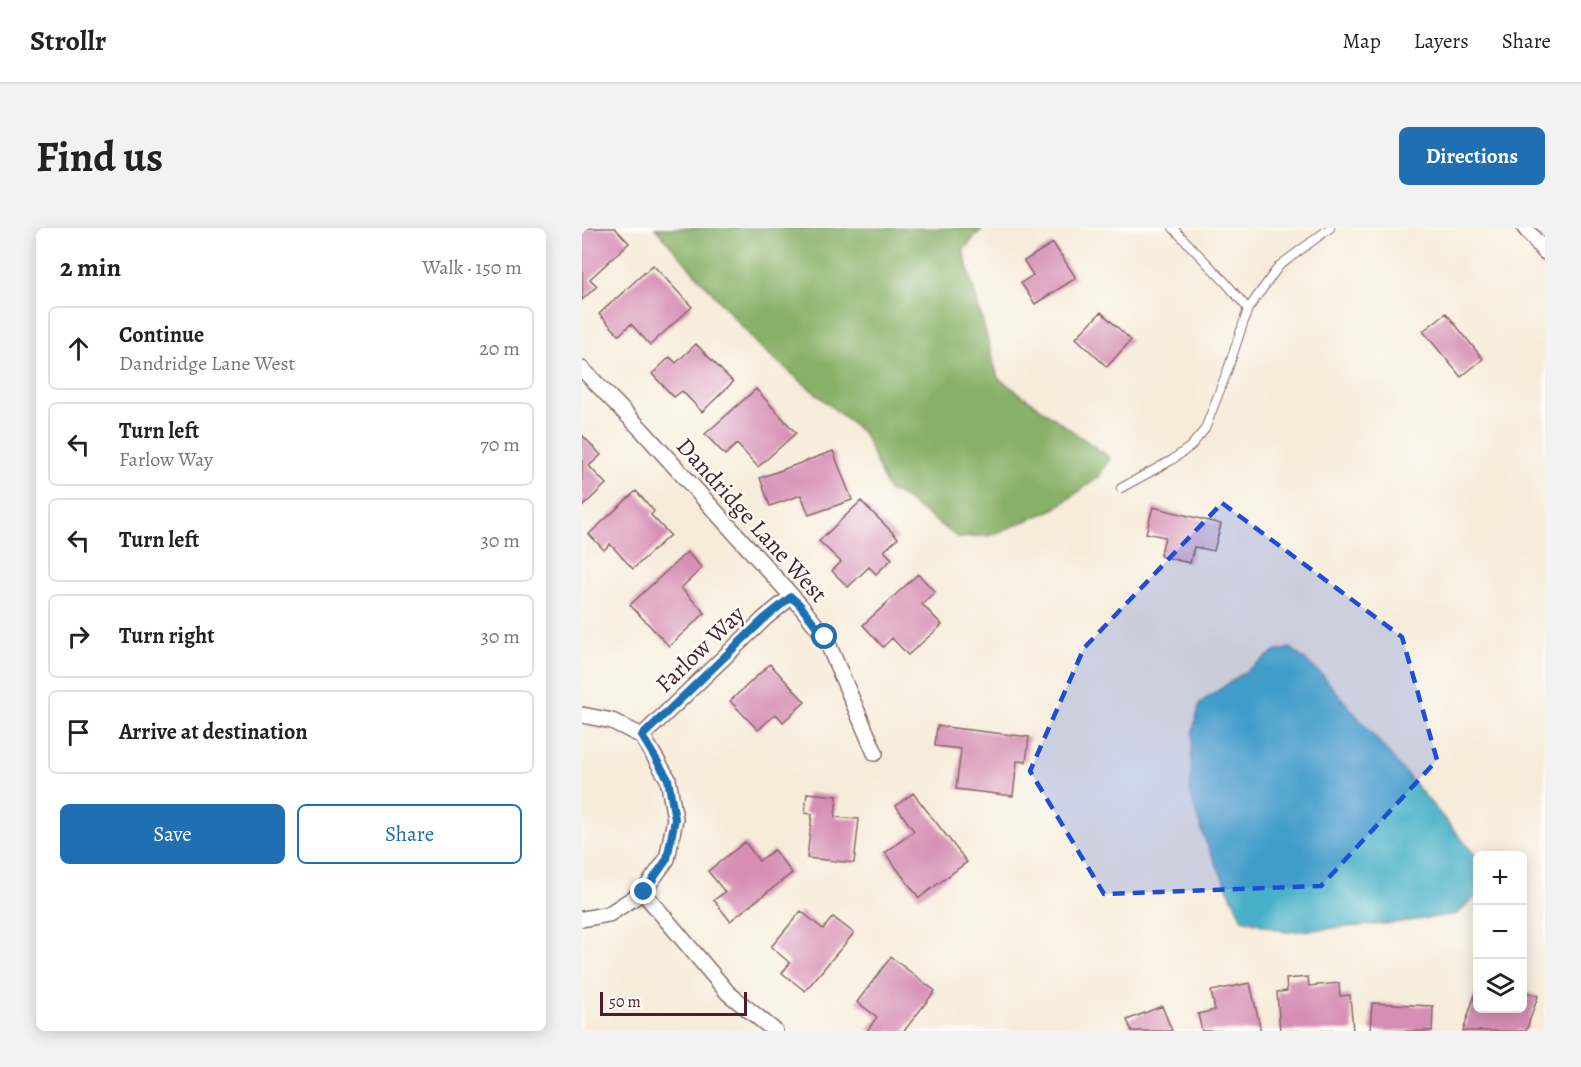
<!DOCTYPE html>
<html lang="en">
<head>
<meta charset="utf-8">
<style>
  :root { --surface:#fff; --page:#f2f2f2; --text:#222; --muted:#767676; --line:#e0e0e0; --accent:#1f6fb2 }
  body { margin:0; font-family:Alegreya,serif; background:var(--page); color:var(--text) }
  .controls { position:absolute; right:18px; bottom:18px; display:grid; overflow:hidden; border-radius:9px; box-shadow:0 3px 15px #0003 }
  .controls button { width:54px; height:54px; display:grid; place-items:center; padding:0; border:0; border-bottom:2px solid var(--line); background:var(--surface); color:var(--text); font:30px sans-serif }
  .scale { position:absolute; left:18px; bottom:15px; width:147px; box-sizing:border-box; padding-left:6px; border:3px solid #4a1f2b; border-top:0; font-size:16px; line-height:21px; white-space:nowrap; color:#4a1f2b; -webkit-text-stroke:4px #fdfcf7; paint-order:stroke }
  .stop { position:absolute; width:18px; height:18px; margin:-14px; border:4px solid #1f6fb2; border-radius:50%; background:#fff }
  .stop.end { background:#1f6fb2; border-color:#fff; box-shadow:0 2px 6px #0008 }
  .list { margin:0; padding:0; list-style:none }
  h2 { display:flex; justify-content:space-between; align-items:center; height:78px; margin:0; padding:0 24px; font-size:26px }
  h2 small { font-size:20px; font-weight:400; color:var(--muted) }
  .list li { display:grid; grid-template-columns:39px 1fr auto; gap:18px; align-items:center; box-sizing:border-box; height:84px; margin:0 12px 12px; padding:0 12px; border:2px solid var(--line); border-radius:9px }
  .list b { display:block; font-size:22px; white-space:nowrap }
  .list p { margin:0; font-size:20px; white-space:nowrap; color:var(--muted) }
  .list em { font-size:20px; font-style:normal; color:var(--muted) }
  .actions { display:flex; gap:12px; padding:18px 24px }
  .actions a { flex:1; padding:14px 0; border:2px solid var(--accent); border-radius:9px; text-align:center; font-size:21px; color:var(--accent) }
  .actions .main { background:var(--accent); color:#fff }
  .icon { flex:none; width:33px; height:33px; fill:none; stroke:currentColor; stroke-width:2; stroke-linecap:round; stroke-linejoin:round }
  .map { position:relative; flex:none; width:963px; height:803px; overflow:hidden; border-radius:9px }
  header { display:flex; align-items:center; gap:36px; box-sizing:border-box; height:84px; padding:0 30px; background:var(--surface); border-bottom:2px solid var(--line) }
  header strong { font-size:28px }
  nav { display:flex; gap:33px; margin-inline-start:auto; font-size:21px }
  .intro { display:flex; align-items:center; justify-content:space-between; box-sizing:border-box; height:144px; padding:0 36px }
  h1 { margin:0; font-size:42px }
  .button { padding:15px 27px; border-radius:9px; background:var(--accent); color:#fff; font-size:21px; font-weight:700 }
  main { display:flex; gap:36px; padding:0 36px }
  aside { flex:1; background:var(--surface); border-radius:9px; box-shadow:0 3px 15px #0003 }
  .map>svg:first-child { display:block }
</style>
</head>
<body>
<header>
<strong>Strollr</strong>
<nav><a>Map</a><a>Layers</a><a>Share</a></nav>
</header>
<div class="intro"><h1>Find us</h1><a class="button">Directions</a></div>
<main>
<aside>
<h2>2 min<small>Walk · 150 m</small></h2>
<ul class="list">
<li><svg class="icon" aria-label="ahead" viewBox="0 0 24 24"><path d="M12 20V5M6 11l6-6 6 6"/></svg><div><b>Continue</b><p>Dandridge Lane West</p></div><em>20 m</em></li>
<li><svg class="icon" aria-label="left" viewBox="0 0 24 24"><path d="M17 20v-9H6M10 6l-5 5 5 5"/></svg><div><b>Turn left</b><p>Farlow Way</p></div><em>70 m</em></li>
<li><svg class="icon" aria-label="left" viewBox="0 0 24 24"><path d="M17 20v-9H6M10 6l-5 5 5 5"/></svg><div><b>Turn left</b></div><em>30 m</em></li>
<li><svg class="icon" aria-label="right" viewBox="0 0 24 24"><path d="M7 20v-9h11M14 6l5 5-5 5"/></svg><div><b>Turn right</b></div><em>30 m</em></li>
<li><svg class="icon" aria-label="arrive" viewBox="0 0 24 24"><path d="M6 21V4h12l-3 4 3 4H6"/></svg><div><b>Arrive at destination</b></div></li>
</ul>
<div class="actions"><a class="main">Save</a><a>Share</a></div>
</aside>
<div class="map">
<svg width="963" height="803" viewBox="0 0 963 803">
  <rect width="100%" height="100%" fill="#fdfcf7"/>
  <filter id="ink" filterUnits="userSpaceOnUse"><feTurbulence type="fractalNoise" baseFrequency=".0167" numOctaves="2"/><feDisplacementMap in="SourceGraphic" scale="12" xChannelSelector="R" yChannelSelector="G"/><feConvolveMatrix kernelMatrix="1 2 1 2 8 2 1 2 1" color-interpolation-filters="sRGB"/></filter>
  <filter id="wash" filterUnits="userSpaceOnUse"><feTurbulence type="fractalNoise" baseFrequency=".008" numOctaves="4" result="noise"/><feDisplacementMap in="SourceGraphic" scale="24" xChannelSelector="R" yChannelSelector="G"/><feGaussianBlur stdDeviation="1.35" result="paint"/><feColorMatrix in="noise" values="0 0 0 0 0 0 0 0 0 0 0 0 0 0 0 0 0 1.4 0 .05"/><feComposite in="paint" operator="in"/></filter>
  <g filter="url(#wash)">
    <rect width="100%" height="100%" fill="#f7ecda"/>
    <path fill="#87b067" stroke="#686849" stroke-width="1.5" d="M73,0H401L381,22L416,150L528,230L517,249L472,281L410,307L377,310L316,266L307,264L282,206L178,119Z"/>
    <path fill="#49b1c7" stroke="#4a6879" stroke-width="1.5" d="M709,420L739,446L894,628L895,667L875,686L812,695L704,704L660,691L622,610L608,565L611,503L618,475L692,424Z"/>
    <g id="blocks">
      <path fill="#d68eb4" d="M0,0H33L47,15L8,51L15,58L0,72Z
        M471,15L494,50L453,76L439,55L451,47L442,33Z
        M71,37L110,79L68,117L49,96L37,107L17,86Z
        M519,84L549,112L525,139L494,110Z
        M864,85L901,131L879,149L841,103Z
        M114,116L151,154L120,184L100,163L92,169L70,146L88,129L94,135Z
        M174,161L214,205L176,239L155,216L143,227L123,206Z
        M0,207L19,227L7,238L24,256L0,279Z
        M251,223L270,272L227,287L219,267L188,278L178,250Z
        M54,263L72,283L69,287L88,307L51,341L28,316L22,322L7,306Z
        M279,273L316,310L302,323L310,331L294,346L287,339L266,359L250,343L259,334L237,313Z
        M571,279L639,296L632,323L612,319L608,335L578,328L583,309L564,305Z
        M105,324L120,340L99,360L123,385L87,418L48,377Z
        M336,346L353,364L340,376L360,397L326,427L310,410L301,419L281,397Z
        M188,436L223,474L201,494L194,486L176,502L148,473Z
        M355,498L447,509L444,534L435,533L431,568L374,561L379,521L353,518Z
        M225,565L255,568L253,589L277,591L272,635L225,630L230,586L223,585Z
        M331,565L385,634L337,670L303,625L332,603L314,578Z
        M163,614L177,633L192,622L210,645L148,693L132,672L143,664L126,643Z
        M219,683L241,701L251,689L272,705L223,763L200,745L208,735L189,719Z
        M309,729L353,763L322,803H285L295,789L275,774Z
        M726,749L727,758L757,755L758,768L768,767L771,803H698L695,764L705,763L704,751Z
        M668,755L679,803H620L616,786L633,782L629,763Z
        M895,760L896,780H940V763L956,768L944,803H881Z
        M790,775L851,778L850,803H788Z
        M580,778L590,803H550L545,792Z"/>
    </g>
  </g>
  <g filter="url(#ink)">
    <use href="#blocks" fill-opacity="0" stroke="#876768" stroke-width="1.5"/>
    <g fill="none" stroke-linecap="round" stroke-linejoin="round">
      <defs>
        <path id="lane" d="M591,0L644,55L666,81
          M539,260L590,232L609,218L623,201L646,141L666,81L697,38L748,0"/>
        <path id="street" d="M943,0L963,24
          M0,141L59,201L217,376L243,409L293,525
          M0,487L30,493L60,508L86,551L93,591L85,631L61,664L27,686L0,691
          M60,508L183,390L209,369
          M61,664L146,765L193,803"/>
      </defs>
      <use href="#lane" stroke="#876768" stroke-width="10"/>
      <use href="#street" stroke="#876768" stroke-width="18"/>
      <use href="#lane" stroke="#fff" stroke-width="8"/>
      <use href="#street" stroke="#fff" stroke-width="15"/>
    </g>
  </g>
  <g fill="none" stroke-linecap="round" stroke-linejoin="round" filter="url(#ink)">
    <path stroke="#1f6fb2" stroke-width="8" d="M62,664L85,631L93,591L86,551L60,508L183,390L209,369L217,376L243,409"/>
  </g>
  <path fill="#1d4ed8" fill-opacity="0.2" stroke="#1d4ed8" stroke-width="4.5" stroke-dasharray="12 8" stroke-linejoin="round" d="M640,275L820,409L855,532L739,658L522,666L448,543L502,420Z"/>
  <g text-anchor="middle" stroke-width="4.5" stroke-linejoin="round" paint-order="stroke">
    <g font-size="24" fill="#4a1f2b" stroke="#fdfcf7">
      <text transform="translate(170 292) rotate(48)" y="8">Dandridge Lane West</text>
      <text transform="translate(118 421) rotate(-44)" y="8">Farlow Way</text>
    </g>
  </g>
</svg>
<div class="controls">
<button>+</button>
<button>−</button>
<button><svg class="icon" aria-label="layers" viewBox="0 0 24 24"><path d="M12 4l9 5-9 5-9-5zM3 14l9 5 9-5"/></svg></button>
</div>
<div class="scale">50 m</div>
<div class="stop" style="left:243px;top:409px"></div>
<div class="stop end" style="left:62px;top:664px"></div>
</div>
</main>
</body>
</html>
